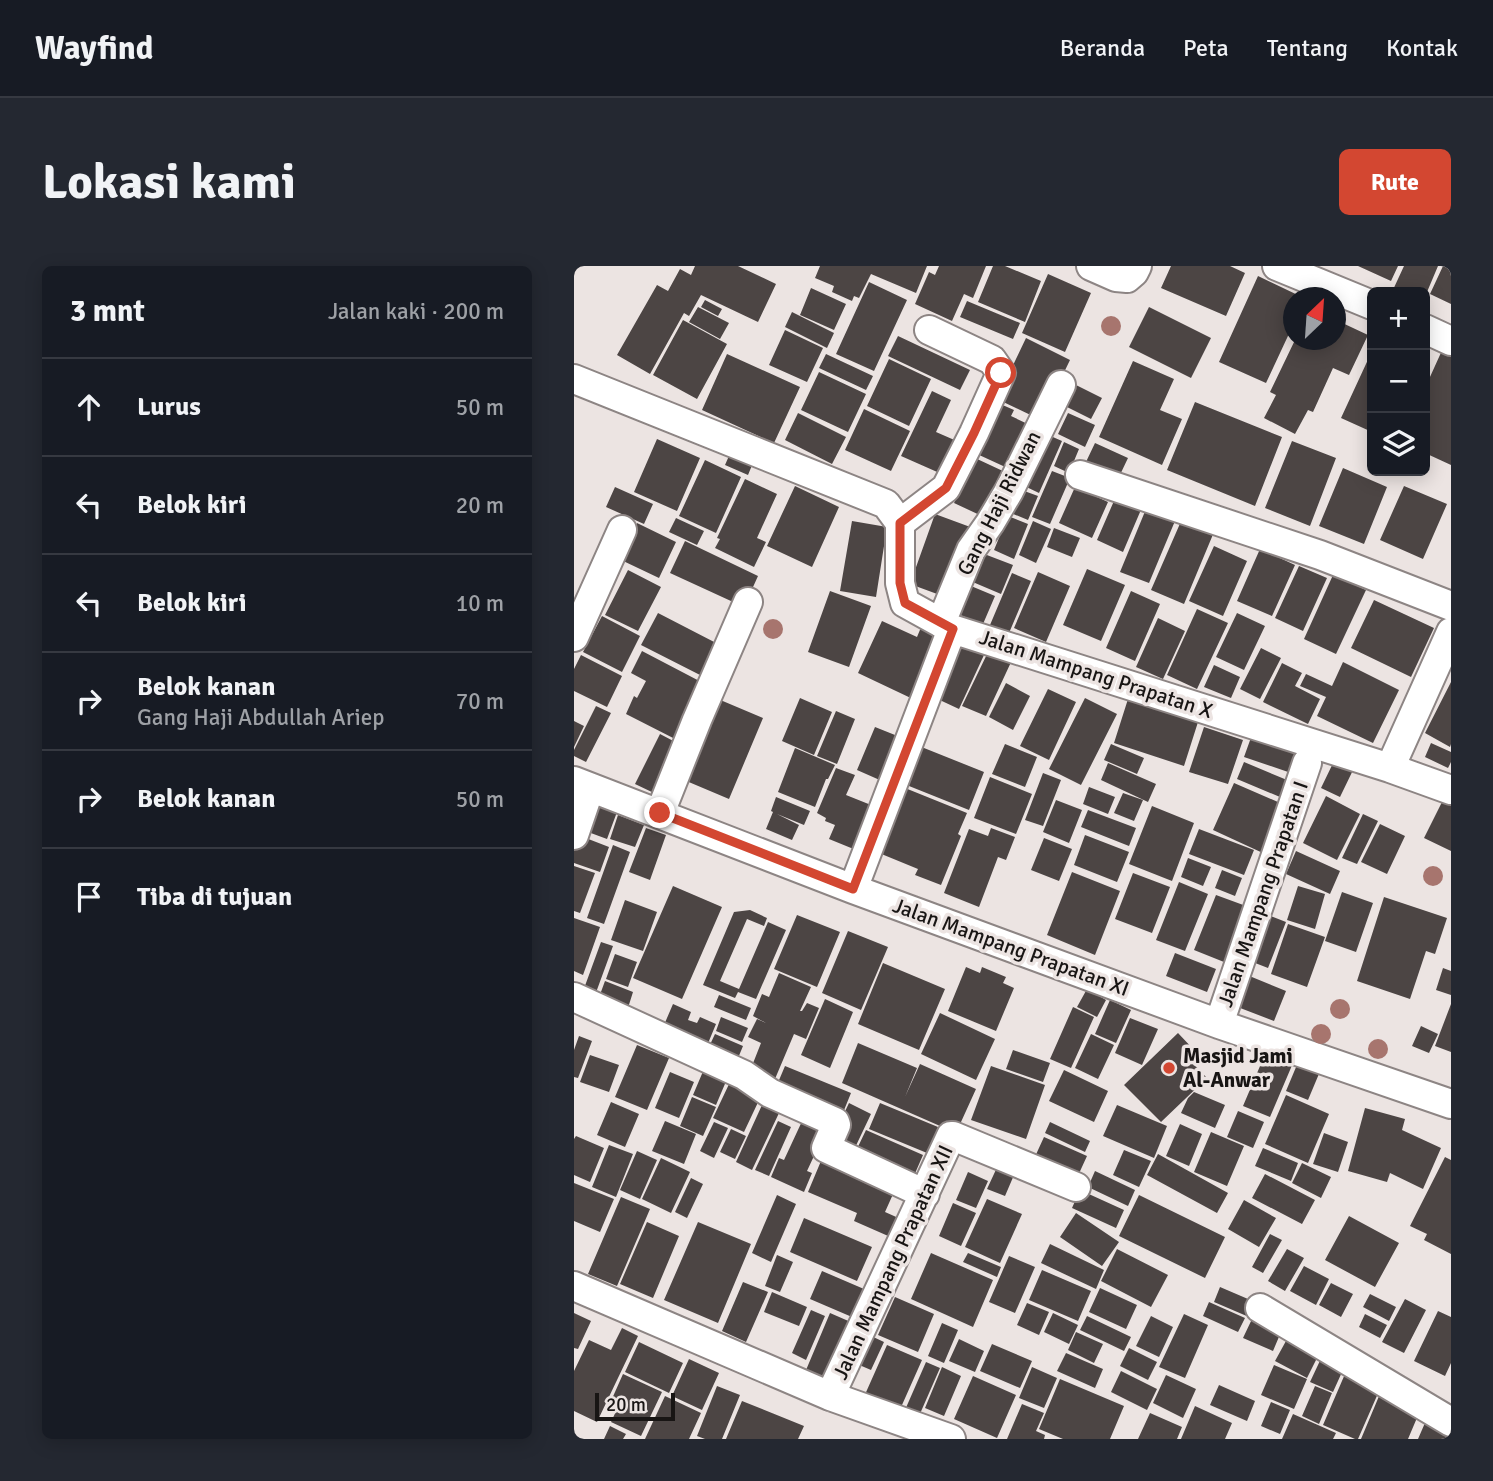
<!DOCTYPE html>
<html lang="id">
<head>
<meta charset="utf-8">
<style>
  :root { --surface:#171b24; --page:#242831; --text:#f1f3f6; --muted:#9ea1a6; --line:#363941; --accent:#d34731 }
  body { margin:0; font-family:Signika,sans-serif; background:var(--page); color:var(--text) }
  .controls { position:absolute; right:21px; top:21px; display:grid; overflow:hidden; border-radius:10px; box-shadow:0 4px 18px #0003 }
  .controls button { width:63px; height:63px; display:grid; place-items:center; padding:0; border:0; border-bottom:2px solid var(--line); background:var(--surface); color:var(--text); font:35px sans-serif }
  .compass { position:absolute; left:709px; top:21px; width:63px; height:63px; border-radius:50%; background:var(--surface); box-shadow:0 4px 18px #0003; rotate:25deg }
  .scale { position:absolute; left:21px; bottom:18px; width:80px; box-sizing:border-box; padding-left:7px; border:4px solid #181514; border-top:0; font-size:19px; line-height:24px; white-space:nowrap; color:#181514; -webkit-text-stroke:5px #ece4e2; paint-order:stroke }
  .stop { position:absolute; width:21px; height:21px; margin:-16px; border:5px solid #d34731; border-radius:50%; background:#fff }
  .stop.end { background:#d34731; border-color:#fff; box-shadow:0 2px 7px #0008 }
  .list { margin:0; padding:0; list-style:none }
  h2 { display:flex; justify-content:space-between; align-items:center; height:91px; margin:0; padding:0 28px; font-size:30px }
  h2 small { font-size:23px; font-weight:400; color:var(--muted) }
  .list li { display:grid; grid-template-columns:46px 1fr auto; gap:21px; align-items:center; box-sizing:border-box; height:98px; padding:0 28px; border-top:2px solid var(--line) }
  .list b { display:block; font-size:26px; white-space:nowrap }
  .list p { margin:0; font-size:23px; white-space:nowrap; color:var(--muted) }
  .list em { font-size:23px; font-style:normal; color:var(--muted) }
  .icon { flex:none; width:38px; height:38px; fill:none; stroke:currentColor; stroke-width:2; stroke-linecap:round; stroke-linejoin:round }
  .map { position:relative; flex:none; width:877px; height:1173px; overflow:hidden; border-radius:10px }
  header { display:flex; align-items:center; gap:42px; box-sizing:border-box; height:98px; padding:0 35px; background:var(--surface); border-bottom:2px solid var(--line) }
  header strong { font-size:33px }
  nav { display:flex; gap:38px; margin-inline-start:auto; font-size:24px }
  .intro { display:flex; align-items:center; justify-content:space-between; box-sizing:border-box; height:168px; padding:0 42px }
  h1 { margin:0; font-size:49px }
  .button { padding:18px 32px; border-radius:10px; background:var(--accent); color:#fff; font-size:24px; font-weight:700 }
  main { display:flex; gap:42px; padding:0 42px }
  aside { flex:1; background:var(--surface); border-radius:10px; box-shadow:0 4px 18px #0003 }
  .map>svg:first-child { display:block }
</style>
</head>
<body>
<header>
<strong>Wayfind</strong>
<nav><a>Beranda</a><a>Peta</a><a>Tentang</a><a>Kontak</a></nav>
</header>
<div class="intro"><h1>Lokasi kami</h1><a class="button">Rute</a></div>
<main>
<aside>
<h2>3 mnt<small>Jalan kaki · 200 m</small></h2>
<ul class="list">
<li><svg class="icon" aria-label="ahead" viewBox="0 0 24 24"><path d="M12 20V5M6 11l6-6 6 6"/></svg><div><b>Lurus</b></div><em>50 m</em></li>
<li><svg class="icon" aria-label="left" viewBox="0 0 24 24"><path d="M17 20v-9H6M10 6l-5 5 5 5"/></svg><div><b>Belok kiri</b></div><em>20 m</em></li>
<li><svg class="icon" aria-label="left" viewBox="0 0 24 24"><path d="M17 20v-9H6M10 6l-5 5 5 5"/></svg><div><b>Belok kiri</b></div><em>10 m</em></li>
<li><svg class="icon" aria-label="right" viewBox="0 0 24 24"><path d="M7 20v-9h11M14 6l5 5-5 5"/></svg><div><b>Belok kanan</b><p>Gang Haji Abdullah Ariep</p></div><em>70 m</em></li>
<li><svg class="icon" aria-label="right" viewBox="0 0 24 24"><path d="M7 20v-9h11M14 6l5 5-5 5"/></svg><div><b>Belok kanan</b></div><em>50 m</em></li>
<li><svg class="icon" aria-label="arrive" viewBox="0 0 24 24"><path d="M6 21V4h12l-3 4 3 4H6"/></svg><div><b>Tiba di tujuan</b></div></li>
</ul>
</aside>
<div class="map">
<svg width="877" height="1173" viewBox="0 0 877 1173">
  <rect width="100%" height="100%" fill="#ece4e2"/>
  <path fill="#4c4544" d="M121,0H164L202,18L184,56L127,29L115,50L110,47L76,108L43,89L83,19L94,25L106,3L117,9Z
    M246,0H353L342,27L297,8L285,32L280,30L278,35L258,26L260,20L241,12Z
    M365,0H412L399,32L390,28L378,55L341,38L355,6L361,9Z
    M419,0H431L467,15L451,56L404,36Z
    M597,0H656L671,7L652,50L587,22Z
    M784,0H824L817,15Z
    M830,0H864L853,26H818Z
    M869,0H877V38L856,28Z
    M474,8L517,27L491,86L448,67Z
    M684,10L730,32H720V57L692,117L645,96Z
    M295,16L333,34L300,105L262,88Z
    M237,22L272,38L260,64L226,49Z
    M131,34L148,43L144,50L127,41Z
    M393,35L446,57L439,73L386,51Z
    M124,41L155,57L146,73L115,56Z
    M575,41L637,72L617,112L555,81Z
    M218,46L260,67L253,82L211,61Z
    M109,54L153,78L123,133L79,109Z
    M762,54L794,69L775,109L759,102L739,146L734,144L721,168L690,152L702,129L696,126L721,74H762Z
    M211,64L249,82L233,116L195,99Z
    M324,70L396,104L386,124L314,90Z
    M452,72L496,94L467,154L423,133Z
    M870,80L877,83V199L851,187V122Z
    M798,85V166L767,152Z
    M153,88L226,121L200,177L128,144Z
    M252,88L299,110L292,124L245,102Z
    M315,93L357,113L335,160L293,140Z
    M559,95L600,113L586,144L608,153L588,199L525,171Z
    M245,106L292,128L274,166L227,144Z
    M496,116L528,132L517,153L485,137Z
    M358,125L377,134L362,166L385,176L370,209L327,190Z
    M621,136L708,171L681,240L593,204Z
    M424,137L440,144L437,150L460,161L440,205L403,188Z
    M290,143L336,165L317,205L271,184Z
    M224,147L272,171L258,198L211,174Z
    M494,147L521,159L511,181L484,168Z
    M465,165L488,175L465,227L442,216Z
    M83,173L126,192L103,245L60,226Z
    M718,175L762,192L736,260L691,242Z
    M490,176L505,183L495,207L480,200Z
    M521,177L554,192L544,213L511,198Z
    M158,183L181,192L174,209L151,199Z
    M401,192L431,206L410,251L380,237Z
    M131,194L167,211L142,267L105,250Z
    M769,202L813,221L790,278L745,260Z
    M478,205L496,212L476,258L458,251Z
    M171,213L203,228L183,272L192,276L180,301L141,282L146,273L143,272Z
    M221,220L265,241L238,301L193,280Z
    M830,220L873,238L849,293L806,274Z
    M41,221L79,238L70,258L32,241Z
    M501,221L534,236L518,272L485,257Z
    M442,222L464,230L454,254L432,245Z
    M543,228L569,239L549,286L523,274Z
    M572,243L601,255L575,317L546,306Z
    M361,248L399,262L374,332L336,318Z
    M434,250L454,258L440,293L420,284Z
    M102,252L130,265L123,279L95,266Z
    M608,253L640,266L610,338L577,324Z
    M278,255L313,261L302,331L266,325Z
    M459,255L477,263L462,297L445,289Z
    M63,257L102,276L85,312L45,293Z
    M480,262L506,272L498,291L473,281Z
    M111,275L184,310L170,341L96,307Z
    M640,280L673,295L649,350L615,335Z
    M686,283L721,299L698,350L663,335Z
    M405,286L439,299L427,328L394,314Z
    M725,300L753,312L729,365L701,352Z
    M513,303L551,319L527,375L489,359Z
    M54,304L87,321L64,365L31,349Z
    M464,306L496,320L472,376L440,362Z
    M438,307L457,315L435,367L416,359Z
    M759,309L792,324L762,388L730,373Z
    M397,320L421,330L409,358L386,349Z
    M256,325L297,340L275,401L234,386Z
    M557,325L586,338L561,395L532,382Z
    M800,334L860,362L837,411L777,382Z
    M623,343L654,357L623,423L593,409Z
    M84,347L144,378L128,410L67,379Z
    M663,347L691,360L670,404L642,391Z
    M28,350L66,370L48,406L9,386Z
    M584,352L611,365L589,413L562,401Z
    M308,355L343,371L348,359L371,369L341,434L284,407Z
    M380,375L410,389L385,443L355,429Z
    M687,382L707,392L686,433L666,423Z
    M415,384L438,394L412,450L388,440Z
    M68,385L133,419L105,475L52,448L60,430L63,432L72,415L57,407Z
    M7,389L48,410L33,441L0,425V403Z
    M769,396L825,424L799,477L743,450L752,431L726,420L732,408L758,420Z
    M708,397L728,407L721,420L746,433L734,458L689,436Z
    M640,399L666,411L657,432L630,421Z
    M877,416V478L876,481L851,467Z
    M432,417L456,430L439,464L415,451Z
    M474,423L502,436L475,494L446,480Z
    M226,432L258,446L240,489L208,475Z
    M511,432L543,448L507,519L475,503Z
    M144,433L189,452L155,533L110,514Z
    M554,433L624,456L610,500L540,477Z
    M22,440L37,447L12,496L0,490V484Z
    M262,445L281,453L263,498L243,490Z
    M0,455L10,460L0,481Z
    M301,461L326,471L308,515L283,504Z
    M630,461L669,474L654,518L615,506Z
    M679,466L728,483L720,508L670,491Z
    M86,468L107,479L82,528L61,518Z
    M857,477L877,486V496L874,502L851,491Z
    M431,478L463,491L451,521L418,508Z
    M537,478L570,492L563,508L530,494Z
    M345,480L410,506L395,544L330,518Z
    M221,482L261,499L254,513H252L241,541L204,526Z
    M762,491L781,500L766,531L747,522Z
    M670,496L713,514L706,531L663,513Z
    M534,497L582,518L574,536L527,514Z
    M262,502L281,509L272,529L297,539L282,584L255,573L261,559L251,555L252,552L243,547Z
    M469,507L487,514L469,560L451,554Z
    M416,511L458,528L442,568L400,552Z
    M660,517L713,540L691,588L639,564Z
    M515,521L541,531L534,548L509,538Z
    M331,522L393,547L384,568L387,570L367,619L341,609L344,603L305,587Z
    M549,527L569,534L560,555L540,547Z
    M872,528L877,531V585L850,572Z
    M752,530L786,548L763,594L729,577Z
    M202,531L236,545L230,559L203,548L225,559L218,574L192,563L199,546L197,545Z
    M482,534L508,544L495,577L469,566Z
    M15,536L43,546L33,573L6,563Z
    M578,540L620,557L598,615L555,598Z
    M514,544L562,562L555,580L507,561Z
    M789,548L804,555L783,598L768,592Z
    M44,549L70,559L61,581L36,573Z
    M806,558L831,570L813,608L787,596Z
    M72,562L92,569L76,614L55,606Z
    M417,562L441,571L432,594L424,591L405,641L370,627L395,563L414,570Z
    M625,563L680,584L670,609L615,588Z
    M4,569L35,581L26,606L0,597V579Z
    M511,569L555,586L543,616L500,599Z
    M470,572L498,583L485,615L457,604Z
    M39,579L56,586L30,658L13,652Z
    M722,585L766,605L756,628L712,608Z
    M614,592L637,601L629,620L607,611Z
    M0,600L21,607L6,647L0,645Z
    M648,604L668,612L661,630L641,622Z
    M498,606L546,625L521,689L473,669Z
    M559,607L596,621L578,667L541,653Z
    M605,616L634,628L611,685L582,674Z
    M99,620L148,641L108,733L59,712Z
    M724,620L751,628L741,663L713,654Z
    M768,626L799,637L782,686L751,675Z
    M642,629L672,640L650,696L620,684Z
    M810,631L873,652L861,688L852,685L836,733L783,715Z
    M51,634L83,646L69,685L37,674Z
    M176,644L193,652L190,660L173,653L146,715L165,723L194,656L212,664L182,733L164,726L161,732L129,719L160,646Z
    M223,649L266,666L243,721L200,703Z
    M694,649L712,656L694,702L676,695Z
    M0,652L26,661L9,709L0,705Z
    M714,658L751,671L733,721L697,708Z
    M274,665L314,681L287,744L248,727Z
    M27,676L39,680L20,732L8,728Z
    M601,687L642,703L633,726L592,710Z
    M41,688L63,696L54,721L32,713Z
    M309,697L371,723L345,784L284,758Z
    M392,701L406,707L408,701L432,711L429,717L440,722L422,765L374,745Z
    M869,702L877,705V729L862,724Z
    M205,707L237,721L226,745H228L233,737L245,742L232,773L220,768L198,820L174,810L187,777L174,771L183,753L192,757L179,750L188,728L195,731Z
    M673,709L712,725L700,755L661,740Z
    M31,715L59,726L53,745L24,734Z
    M513,723L532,734L523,751L503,741Z
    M145,729L177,742L172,754L140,741Z
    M251,733L279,746L256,802L227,789Z
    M536,734L557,744L542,777L521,768Z
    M99,738L117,746L114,754L123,757L126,751L142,758L130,787L87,766Z
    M877,738V786L861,780Z
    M499,741L520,751L497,802L476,793Z
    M366,747L421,773L402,814L347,788Z
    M147,751L174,762L168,776L142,765Z
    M556,752L584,763L568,799L541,787Z
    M847,760L864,768L855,787L838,780Z
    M604,767L621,785L614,792L633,812L587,856L550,819Z
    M141,768L169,780L162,797L133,785Z
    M517,768L540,779L524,813L501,802Z
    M5,770L18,775L4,812L0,811V784Z
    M284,777L343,802L331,831L346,798L402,823L382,867L268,817Z
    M63,779L95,792L73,844L41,831Z
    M439,784L476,797L469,816L432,803Z
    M692,786L719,797L696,851L669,840Z
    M16,789L45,799L35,826L6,816Z
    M725,794L747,803L734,834L712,825Z
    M133,796L156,806L142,839L119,829Z
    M211,800L277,827L266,854L200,826Z
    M417,800L471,819L452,873L397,854Z
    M490,804L534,825L520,856L475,835Z
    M96,806L120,816L105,852L81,842Z
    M156,816L187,830L170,866L139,852Z
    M620,826L651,839L641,862L607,847L614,832Z
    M712,829L755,848L734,897L691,878Z
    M118,831L142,841L129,870L106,860Z
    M37,836L65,848L51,881L23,869Z
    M275,837L297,848L278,888L256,877Z
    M306,837L364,861L353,887L295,863Z
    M188,839L205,847L178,904L162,896Z
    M543,839L593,860L580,892L529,870Z
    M791,842L831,853L828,864L867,882L849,923L816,907L813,916L774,905Z
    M664,845L690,856L679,882L653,871Z
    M230,851L253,862L233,905L238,907L230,926L197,911L205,892L210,894Z
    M91,855L122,868L110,898L78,885Z
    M204,855L217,861L195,910L181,904Z
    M140,856L154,862L140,892L126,885Z
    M476,856L516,875L511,886L471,867Z
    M606,858L628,868L615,900L592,890Z
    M157,863L172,870L161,893L146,886Z
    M292,864L349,889L339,912L281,887Z
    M637,866L670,880L653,920L620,906Z
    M750,867L774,876L764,906L739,898Z
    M2,870L30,882L16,916L0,909V873Z
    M470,871L513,890L502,914L459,895Z
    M35,879L59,888L42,931L18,921Z
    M689,882L724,897L717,915L681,900Z
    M252,883L324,917L311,946L329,954L321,973L280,955L283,947L234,926Z
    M550,884L577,895L565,921L539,909Z
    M63,885L83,894L66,933L46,924Z
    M584,888L654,927L643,947L573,909Z
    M871,891L877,894V988L850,974L853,968L836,960Z
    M87,892L116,906L97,947L68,933Z
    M426,895L443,902L431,930L413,923Z
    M728,897L757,911L747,932L718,917Z
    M521,905L561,924L554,940L514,921Z
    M394,906L414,915L402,942L382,934Z
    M691,908L741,934L728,958L678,932Z
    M117,912L129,918L113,952L101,946Z
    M0,917L40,933L26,966L0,955Z
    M506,924L550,944L542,962L498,942Z
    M203,929L222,938L197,996L178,987Z
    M565,929L651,971L631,1012L545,970Z
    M47,931L76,943L43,1020L14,1008Z
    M413,933L448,948L426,997L391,981Z
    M670,934L702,952L685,981L654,963Z
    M379,937L402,947L387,980L365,970Z
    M502,947L545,976L528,1000L486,971Z
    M775,950L825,977L801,1021L751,994Z
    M230,952L298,981L283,1015L216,986Z
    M73,956L105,970L79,1032L46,1018Z
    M124,956L177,978L144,1057L90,1034Z
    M696,968L708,974L689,1007L678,1001Z
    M476,978L530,1004L522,1023L467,997Z
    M543,983L594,1009L577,1041L527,1015Z
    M713,983L730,992L711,1025L694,1015Z
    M357,987L419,1014L399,1061L337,1033Z
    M394,987L427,1001L423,1011L389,996Z
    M203,989L219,996L206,1026L191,1020Z
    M435,990L461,1001L441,1047L415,1036Z
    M730,1000L755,1013L742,1039L716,1025Z
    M468,1004L517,1025L504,1055L455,1034Z
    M248,1005L290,1023L278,1051L236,1033Z
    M169,1016L194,1026L172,1076L148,1065Z
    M757,1017L779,1028L767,1051L745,1039Z
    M646,1021L681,1036L675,1051L640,1036Z
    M526,1022L563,1039L552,1063L515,1046Z
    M198,1026L233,1041L225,1060L190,1046Z
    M796,1028L822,1041L815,1055L789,1041Z
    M321,1031L360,1048L344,1086L304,1069Z
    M831,1033L852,1044L830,1087L808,1076Z
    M635,1036L671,1052L664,1066L629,1050Z
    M453,1037L475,1046L465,1069L443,1059Z
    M237,1044L251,1050L232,1094L218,1087Z
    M864,1045L877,1051V1097L871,1110L840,1095Z
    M0,1047L17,1055L4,1083L0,1082Z
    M256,1047L279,1057L249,1126L227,1116Z
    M479,1047L504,1059L495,1078L470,1066Z
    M610,1048L634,1059L611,1112L585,1101Z
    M791,1048L813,1059L806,1072L785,1061Z
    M513,1050L557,1071L550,1085L506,1064Z
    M577,1050L599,1061L585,1091L562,1080Z
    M678,1053L707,1066L699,1085L669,1072Z
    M368,1057L384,1064L370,1097L354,1090Z
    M48,1062L64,1070L23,1156L0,1145V1105L15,1074L37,1084Z
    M718,1064L749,1080L733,1112L701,1095Z
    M502,1066L529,1078L520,1097L494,1084Z
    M295,1069L310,1076L297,1104L283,1098Z
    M385,1073L410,1085L401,1106L375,1095Z
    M65,1076L109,1097L95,1127L51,1106Z
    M418,1078L458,1095L446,1122L406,1105Z
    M313,1079L348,1094L324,1148L289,1133Z
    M555,1082L583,1096L574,1114L546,1100Z
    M751,1084L773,1095L759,1126L736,1116Z
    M492,1087L529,1103L521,1122L483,1105Z
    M115,1093L145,1107L128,1144L98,1130Z
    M352,1096L366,1102L345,1150L331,1144Z
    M700,1099L733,1113L720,1143L687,1129Z
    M368,1101L387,1110L370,1150L351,1142Z
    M458,1101L483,1112L470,1142L445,1132Z
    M774,1101L809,1116L784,1173H781L749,1159Z
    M547,1105L583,1123L573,1144L537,1126Z
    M49,1108L88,1126L67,1170L37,1156L45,1139L37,1135Z
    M592,1109L622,1123L609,1152L579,1137Z
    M399,1110L442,1129L423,1172L380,1153Z
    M486,1113L550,1140L536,1173H489L465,1163Z
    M645,1119L681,1135L673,1155L636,1139Z
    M143,1120L166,1129L148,1173H131L123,1170Z
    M741,1120L758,1127L745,1158L728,1150Z
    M808,1123L848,1140L834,1173H787Z
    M91,1130L127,1147L115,1173H71Z
    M168,1135L230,1160L224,1173H152Z
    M697,1136L716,1144L706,1168L687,1160Z
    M448,1138L470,1147L462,1165L471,1169L470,1173H433Z
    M621,1140L658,1157L651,1173H607Z
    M576,1147L608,1161L603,1173H564Z
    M719,1148L762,1167L759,1173H708Z
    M854,1150L877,1160V1173H844Z
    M36,1160L52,1168L49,1173H30Z"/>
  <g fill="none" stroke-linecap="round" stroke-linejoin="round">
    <defs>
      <path id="minor" d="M517,0L542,11L553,12L560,6L563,0
        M703,0L798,39
        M851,63L877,75
        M0,113L312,238L326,257V317L331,337L378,363L816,502L877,524
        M506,209L746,289L877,340
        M326,257L372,222L400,167L427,107L418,94L355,64
        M367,357L397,284L416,257L435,225L487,119
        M0,371L48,264
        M816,502L877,366
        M0,515L279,623L645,758L877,838
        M86,547L123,454L174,336
        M0,569L16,522
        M279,623L378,363
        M0,731L170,809L196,827L261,856L262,859L252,882L351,928
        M645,758L733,497
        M0,1020L256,1130L377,1173
        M686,1042L877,1156
        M256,1130L377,870H379L502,921"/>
    </defs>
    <use href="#minor" stroke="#8d8584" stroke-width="32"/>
    <use href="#minor" stroke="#fff" stroke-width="28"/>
  </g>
  <g fill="#a7756e">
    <circle cx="537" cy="60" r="10"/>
    <circle cx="199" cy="363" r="10"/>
    <circle cx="859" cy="610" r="10"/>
    <circle cx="766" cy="743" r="10"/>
    <circle cx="747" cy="768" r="10"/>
    <circle cx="804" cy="783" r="10"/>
  </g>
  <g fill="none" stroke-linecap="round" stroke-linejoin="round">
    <path stroke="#d34731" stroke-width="9" d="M86,547L279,623L379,363L331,337L326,317V257L372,222L400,167L427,107"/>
  </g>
  <circle fill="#d34731" stroke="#ece4e2" stroke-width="2.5" cx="595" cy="802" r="7"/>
  <g text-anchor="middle" stroke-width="7" stroke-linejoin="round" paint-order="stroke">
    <g font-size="21" fill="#181514" stroke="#ece4e2">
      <text transform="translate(425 237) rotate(-63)" y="7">Gang Haji Ridwan</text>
      <text transform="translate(522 408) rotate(18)" y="7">Jalan Mampang Prapatan X</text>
      <text transform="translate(689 628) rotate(-71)" y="7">Jalan Mampang Prapatan I</text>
      <text transform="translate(437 681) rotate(20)" y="7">Jalan Mampang Prapatan XI</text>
      <text transform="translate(319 996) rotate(-65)" y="7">Jalan Mampang Prapatan XII</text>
    </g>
    <g font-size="21" font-weight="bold" fill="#181514" stroke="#ece4e2" text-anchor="start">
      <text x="609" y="797">Masjid Jami<tspan x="609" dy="24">Al-Anwar</tspan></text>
    </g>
  </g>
</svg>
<div class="controls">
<button>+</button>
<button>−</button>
<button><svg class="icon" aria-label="layers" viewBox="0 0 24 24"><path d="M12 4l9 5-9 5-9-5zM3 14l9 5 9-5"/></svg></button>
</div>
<svg class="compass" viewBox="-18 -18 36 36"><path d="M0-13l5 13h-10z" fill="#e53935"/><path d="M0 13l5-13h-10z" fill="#9ea1a6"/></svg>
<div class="scale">20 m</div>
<div class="stop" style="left:427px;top:107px"></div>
<div class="stop end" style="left:86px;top:547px"></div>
</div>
</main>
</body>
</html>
